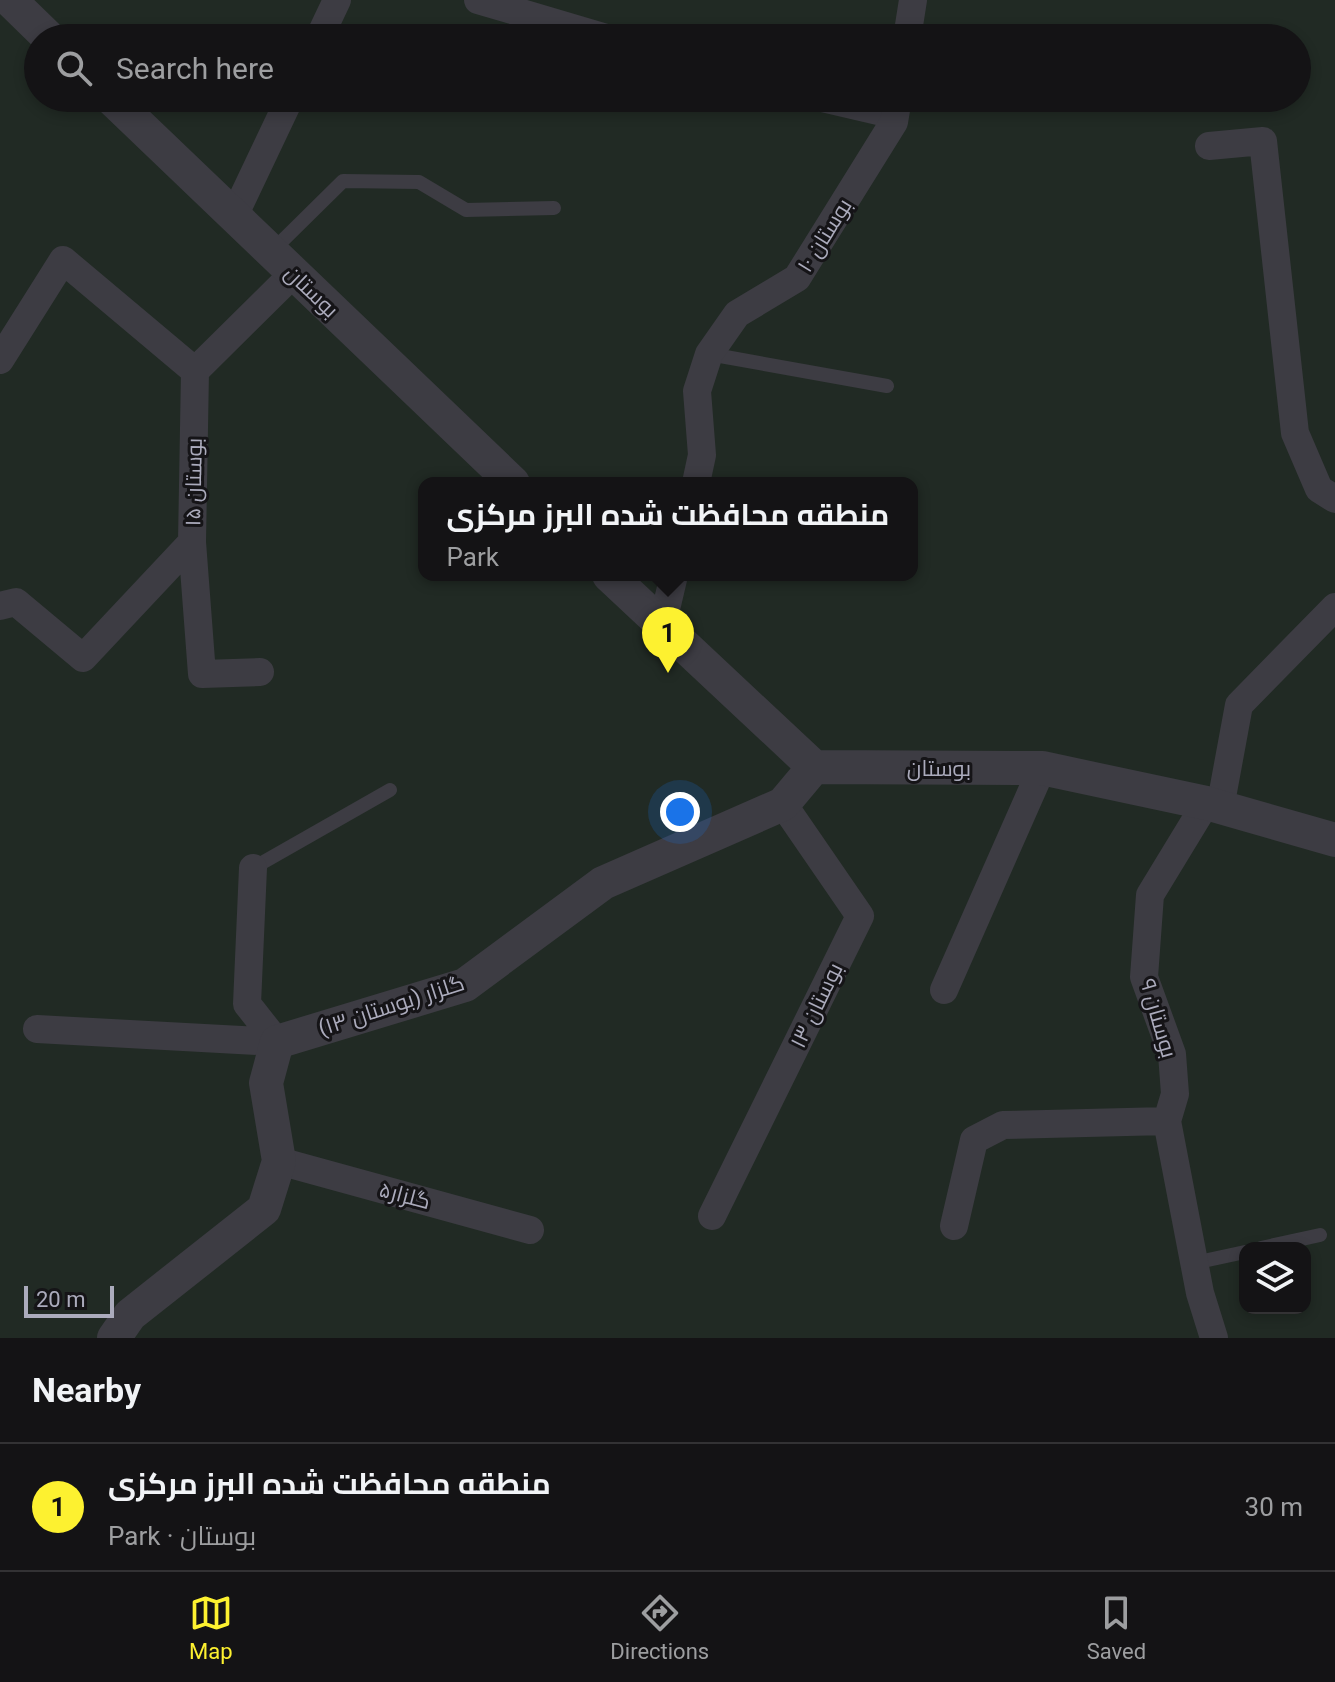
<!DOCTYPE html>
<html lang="en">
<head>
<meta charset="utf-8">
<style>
  :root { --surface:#141315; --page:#1d1c1e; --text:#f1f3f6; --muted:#9d9ea0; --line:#333234; --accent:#fdf130 }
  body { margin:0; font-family:Roboto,Cairo,sans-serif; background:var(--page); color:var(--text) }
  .controls { position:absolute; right:24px; bottom:24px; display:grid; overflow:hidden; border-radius:16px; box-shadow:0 4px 12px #0003 }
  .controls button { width:72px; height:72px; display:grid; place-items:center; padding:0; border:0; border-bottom:2px solid var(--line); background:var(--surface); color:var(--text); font:40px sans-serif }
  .scale { position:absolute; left:24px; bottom:20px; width:90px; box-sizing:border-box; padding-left:8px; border:4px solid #ababbc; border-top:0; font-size:22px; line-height:28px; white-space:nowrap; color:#ababbc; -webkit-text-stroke:6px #151417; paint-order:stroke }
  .you { position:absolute; left:680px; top:812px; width:28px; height:28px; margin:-20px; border:6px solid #fff; border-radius:50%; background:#1a73e8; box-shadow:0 0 0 12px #1a73e833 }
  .badge { display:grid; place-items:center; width:52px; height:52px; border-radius:50%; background:var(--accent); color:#111; font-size:26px; font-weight:700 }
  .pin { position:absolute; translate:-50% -66px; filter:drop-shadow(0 2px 4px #0008) }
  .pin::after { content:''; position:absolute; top:42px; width:28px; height:24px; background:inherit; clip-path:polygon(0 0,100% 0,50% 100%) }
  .popup { position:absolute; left:418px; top:477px; width:500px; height:104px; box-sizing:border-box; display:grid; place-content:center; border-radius:16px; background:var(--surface); filter:drop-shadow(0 2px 6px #0005); font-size:26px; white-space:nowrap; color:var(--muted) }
  .popup b { font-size:30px; color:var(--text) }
  .popup::after { content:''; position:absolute; left:50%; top:100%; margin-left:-16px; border:16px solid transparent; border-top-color:var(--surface) }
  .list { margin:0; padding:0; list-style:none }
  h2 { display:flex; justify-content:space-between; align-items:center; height:104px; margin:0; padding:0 32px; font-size:34px }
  h2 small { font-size:26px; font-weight:400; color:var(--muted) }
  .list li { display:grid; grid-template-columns:52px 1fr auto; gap:24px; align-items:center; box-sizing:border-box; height:128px; padding:0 32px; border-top:2px solid var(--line) }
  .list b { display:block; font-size:30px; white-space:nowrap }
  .list p { margin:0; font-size:26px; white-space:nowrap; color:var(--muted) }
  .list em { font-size:26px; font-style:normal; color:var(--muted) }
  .icon { flex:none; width:44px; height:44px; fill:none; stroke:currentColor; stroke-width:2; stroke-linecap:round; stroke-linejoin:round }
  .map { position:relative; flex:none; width:1335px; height:1338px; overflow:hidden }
  .search { position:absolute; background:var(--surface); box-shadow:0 4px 12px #0003; left:24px; right:24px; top:24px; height:88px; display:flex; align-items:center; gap:20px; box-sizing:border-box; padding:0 28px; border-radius:44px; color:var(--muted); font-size:30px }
  .sheet { height:232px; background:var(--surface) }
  nav { display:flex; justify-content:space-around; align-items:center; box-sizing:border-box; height:112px; border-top:2px solid var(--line); background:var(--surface); font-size:22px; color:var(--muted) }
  nav a { display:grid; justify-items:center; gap:4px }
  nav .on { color:var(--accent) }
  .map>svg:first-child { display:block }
</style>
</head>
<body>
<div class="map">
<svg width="1335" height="1338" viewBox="0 0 1335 1338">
  <rect width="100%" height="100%" fill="#1a191c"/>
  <path fill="#212a24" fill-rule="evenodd" d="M0,0H1335V1338H0ZM38,38H1297V98H38ZM424,483H912V575H424ZM1245,1248H1305V1308H1245Z"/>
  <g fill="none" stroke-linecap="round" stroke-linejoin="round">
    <path stroke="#3d3c43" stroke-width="14" d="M791,98L894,122
      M271,252L343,181L419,182L466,210L554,208
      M709,354L887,386
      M253,868L390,790
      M1261,1248L1320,1235
      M1194,1263L1245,1252"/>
    <path stroke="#3d3c43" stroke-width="28" d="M478,0L606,38
      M319,38L337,0
      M907,38L913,0
      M1209,146L1263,141L1295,433L1319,489L1335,499
      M234,216L290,98
      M0,360L63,260L195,371
      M696,483L702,455L697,391L709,354L737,314L797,278L894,122L898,98
      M0,606L16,602L83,658L192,542
      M662,626L674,575
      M260,672L202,674L192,542L195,371L293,274
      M1206,803L1150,895L1144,977L1172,1054L1175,1094L1167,1121L1200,1293L1214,1338
      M1220,808L1239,705L1335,607
      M253,868L247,1004L277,1042
      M944,990L1042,768
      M37,1029L277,1042
      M279,1161L530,1230
      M712,1216L860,916L783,804
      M954,1226L974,1140L1003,1125L1167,1121"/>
    <path stroke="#3d3c43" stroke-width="34" d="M10,0L49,38
      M111,98L513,483
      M609,575L814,767L1042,768L1206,803L1335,840
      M114,1338L130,1315L264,1209L279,1161L266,1083L277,1042L465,985L603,883L783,804L814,767"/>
  </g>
  <g text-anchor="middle" stroke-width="6" stroke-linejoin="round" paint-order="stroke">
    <g font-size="22" fill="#ababbc" stroke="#151417">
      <text transform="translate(824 235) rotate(-58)" y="8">بوستان ۱۰</text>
      <text transform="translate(312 291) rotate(44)" y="8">بوستان</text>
      <text transform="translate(193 482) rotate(-89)" y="8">بوستان ۱۵</text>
      <text x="939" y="776">بوستان</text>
      <text transform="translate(391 1005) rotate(-18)" y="8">گلزار (بوستان ۱۳)</text>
      <text transform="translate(816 1005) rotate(-64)" y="8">بوستان ۱۳</text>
      <text transform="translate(1159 1018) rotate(74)" y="8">بوستان ۹</text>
      <text transform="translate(405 1195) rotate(15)" y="8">گلزار۵</text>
    </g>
  </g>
</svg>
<div class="controls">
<button><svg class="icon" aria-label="layers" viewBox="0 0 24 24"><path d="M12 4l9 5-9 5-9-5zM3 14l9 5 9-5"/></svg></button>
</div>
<div class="scale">20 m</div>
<div class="you"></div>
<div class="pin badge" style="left:668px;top:673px">1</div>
<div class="popup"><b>منطقه محافظت شده البرز مرکزی</b>Park</div>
<div class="search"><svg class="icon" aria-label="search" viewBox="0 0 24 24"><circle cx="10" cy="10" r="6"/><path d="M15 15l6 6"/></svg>Search here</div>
</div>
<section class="sheet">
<h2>Nearby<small></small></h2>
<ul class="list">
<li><span class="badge">1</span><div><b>منطقه محافظت شده البرز مرکزی</b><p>Park · بوستان</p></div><em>30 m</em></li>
</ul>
</section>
<nav>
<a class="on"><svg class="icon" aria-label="map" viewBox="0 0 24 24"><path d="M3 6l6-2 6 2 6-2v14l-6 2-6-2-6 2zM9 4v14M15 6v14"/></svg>Map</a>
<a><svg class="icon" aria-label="directions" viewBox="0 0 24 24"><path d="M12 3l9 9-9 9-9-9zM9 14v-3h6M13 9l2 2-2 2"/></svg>Directions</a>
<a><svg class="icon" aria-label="saved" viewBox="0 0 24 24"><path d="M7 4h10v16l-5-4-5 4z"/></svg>Saved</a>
</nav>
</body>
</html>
